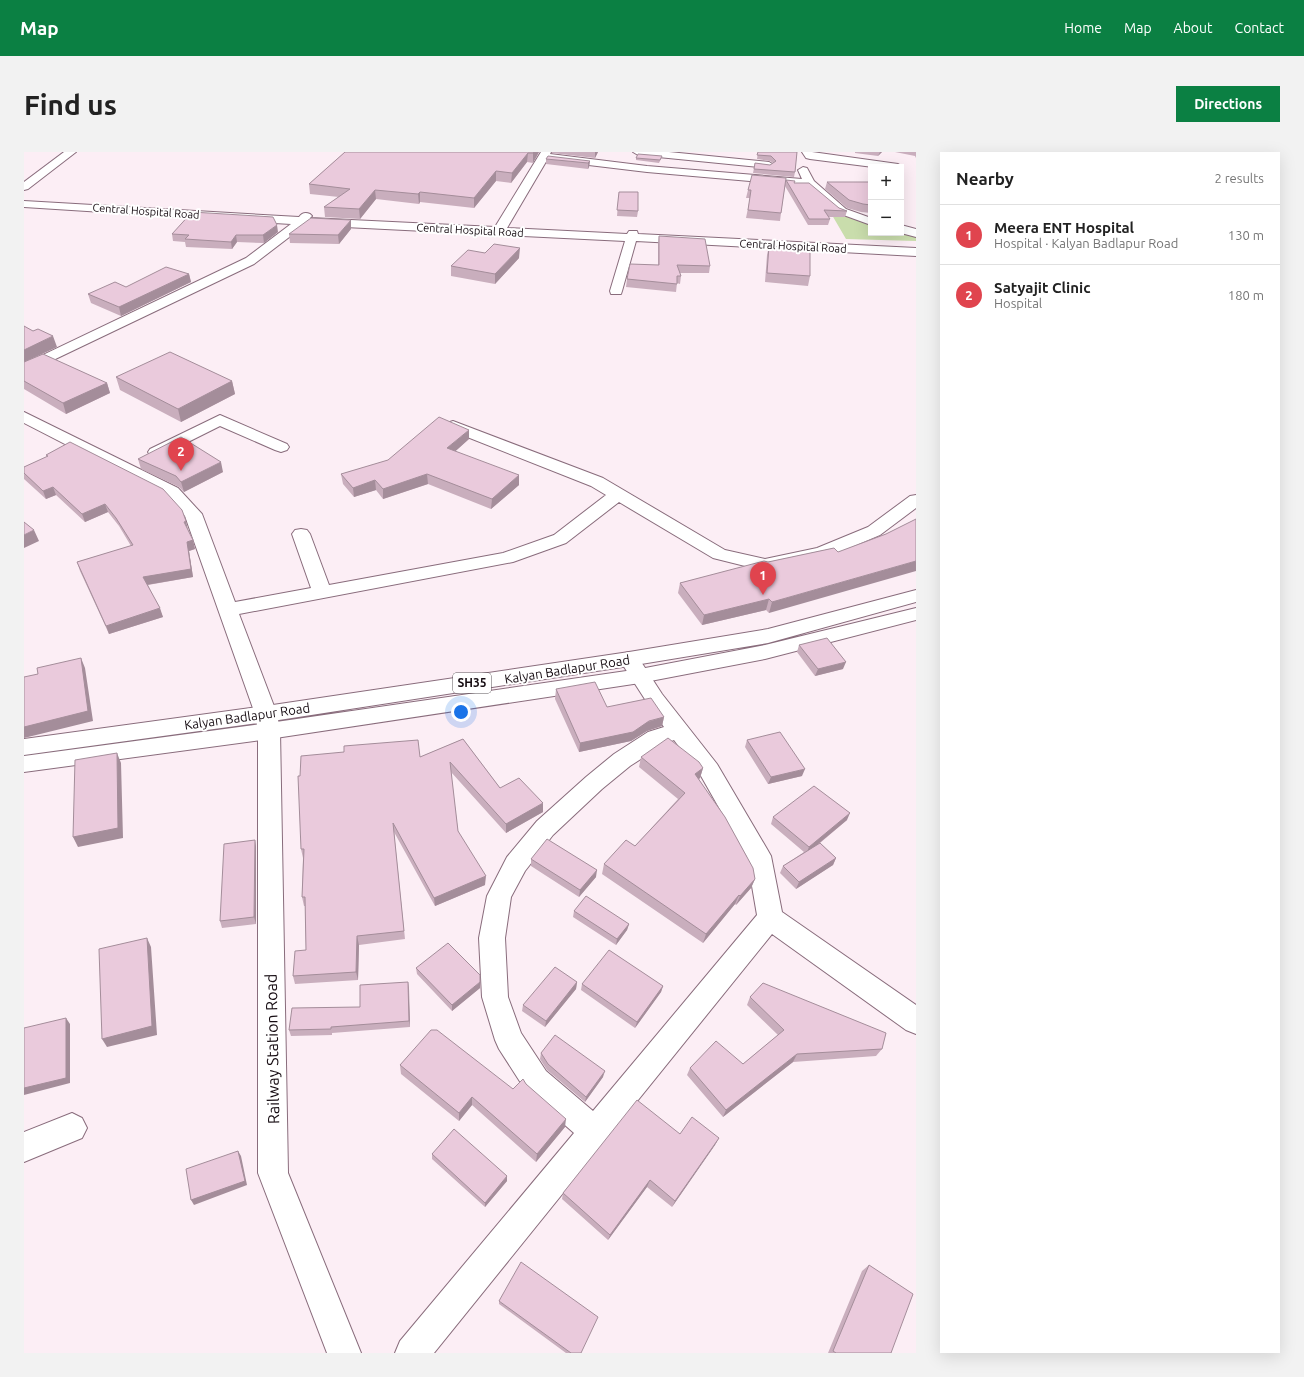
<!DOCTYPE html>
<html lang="en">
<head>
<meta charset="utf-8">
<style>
  :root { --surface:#fff; --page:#f2f2f2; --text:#222; --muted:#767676; --line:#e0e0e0; --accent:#0b8043 }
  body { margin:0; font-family:Ubuntu,sans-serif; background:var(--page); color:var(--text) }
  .controls { position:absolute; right:12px; top:12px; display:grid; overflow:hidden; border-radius:0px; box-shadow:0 4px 16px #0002 }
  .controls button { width:36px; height:36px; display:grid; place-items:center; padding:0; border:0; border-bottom:1px solid var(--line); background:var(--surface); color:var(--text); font:20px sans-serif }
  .you { position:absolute; left:437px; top:560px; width:14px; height:14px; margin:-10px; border:3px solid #fff; border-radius:50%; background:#1a73e8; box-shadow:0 0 0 6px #1a73e833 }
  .badge { display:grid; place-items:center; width:26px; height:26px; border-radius:50%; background:var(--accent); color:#fff; font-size:13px; font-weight:700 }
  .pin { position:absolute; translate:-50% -33px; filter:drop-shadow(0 1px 2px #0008) }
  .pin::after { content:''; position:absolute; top:21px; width:14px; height:12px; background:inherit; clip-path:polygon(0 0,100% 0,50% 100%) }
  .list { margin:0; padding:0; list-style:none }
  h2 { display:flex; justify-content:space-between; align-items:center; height:52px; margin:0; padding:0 16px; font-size:17px }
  h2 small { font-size:13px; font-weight:400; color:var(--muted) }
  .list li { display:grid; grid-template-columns:26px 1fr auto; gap:12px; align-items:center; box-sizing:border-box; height:60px; padding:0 16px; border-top:1px solid var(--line) }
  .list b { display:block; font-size:15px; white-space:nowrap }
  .list p { margin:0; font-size:13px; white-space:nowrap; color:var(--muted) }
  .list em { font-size:13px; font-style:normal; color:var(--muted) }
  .map { position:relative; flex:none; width:892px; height:1201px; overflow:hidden; border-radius:0px }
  header { display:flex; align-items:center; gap:24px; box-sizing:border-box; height:56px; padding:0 20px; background:var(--accent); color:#fff }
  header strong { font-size:19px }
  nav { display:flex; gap:22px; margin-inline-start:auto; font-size:14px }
  .intro { display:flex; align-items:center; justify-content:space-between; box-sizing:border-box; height:96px; padding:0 24px }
  h1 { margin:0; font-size:28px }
  .button { padding:10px 18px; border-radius:0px; background:var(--accent); color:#fff; font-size:14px; font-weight:700 }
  main { display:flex; gap:24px; padding:0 24px }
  aside { flex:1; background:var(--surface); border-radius:0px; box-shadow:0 4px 16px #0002 }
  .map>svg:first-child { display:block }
</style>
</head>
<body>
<header>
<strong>Map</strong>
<nav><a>Home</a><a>Map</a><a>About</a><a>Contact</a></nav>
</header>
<div class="intro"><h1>Find us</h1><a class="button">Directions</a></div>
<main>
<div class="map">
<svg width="892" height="1201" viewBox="0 0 892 1201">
  <rect width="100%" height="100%" fill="#fceef5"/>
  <path fill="#c9ddac" d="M808,63H832L847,67V81H877L892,78V89L822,87Z"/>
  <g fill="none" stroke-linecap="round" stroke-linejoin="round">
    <defs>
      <path id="minor" d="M40,0H52L4,37L0,38V30Z
        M517,0H527L526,2L623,14L778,27L774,18L779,15L783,16L790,29L822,57L847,66V73L814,61L782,34L623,20L523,8L483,76L603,82L605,79H613L614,82L892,96V104L612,89L598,139L597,142H587L586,139L601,89L281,73L230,112L0,222V212L222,106L267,72L0,55V49L275,65C278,61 281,60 286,62L288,64L286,66L471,75Z
        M609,0H645L745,10L750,13L745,16L614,3Z
        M778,0H788L874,12L879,15L877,17V15H849L786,7L782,6Z
        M877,73L892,77V85L877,81Z
        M0,260L154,336L178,362L211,450L287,436L268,382L271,378L277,377L283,378L286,382L305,433L479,401L530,383L582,343L567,334L423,277L421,274L423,271L429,269L579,326L701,398L741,407L793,396L844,375L886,344L892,343V356L856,383L804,405L741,419L689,406L595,350L542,391L489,410L215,462L253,562L256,579L264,1021L337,1201H303L234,1021V579L231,562L161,364L142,344L0,271Z
        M196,263L263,292L265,295L263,298L257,300L251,298L196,274L138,303L132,305L126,303L124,300L126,297Z
        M605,500L612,502L638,542L693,612L743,697L747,704L758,760L892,853V882L882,878L748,782L410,1201H371L376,1189L550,981L502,939L475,897L471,888L458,845L455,786L463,744L483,705L513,669L562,625L590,602L624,580L640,575L624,552L595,507L598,502ZM650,588L677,624L723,705L733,763L569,959L522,919L497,881L484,845L481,786L487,745L501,719L529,683L578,637L606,614L640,592Z
        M48,961L58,966L63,976L58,986L0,1010V980Z"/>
      <path id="major" d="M892,438V450L744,491L605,514L242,570L0,603V587L242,554L605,500L744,477Z
        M892,456V468L741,507L616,531L245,587L0,620V604L245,571L616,517L741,493Z"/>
    </defs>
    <use href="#minor" stroke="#896c7c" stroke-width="2"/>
    <use href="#major" stroke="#896c7c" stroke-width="2"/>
    <use href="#minor" fill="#fff" fill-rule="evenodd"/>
    <use href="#major" fill="#fff" fill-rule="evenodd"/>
  </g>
  <path fill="#c9aebd" d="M321,0H515L509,11L503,10L487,31L472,29L450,56L396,50L395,52L352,47L336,67L301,65L300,55L315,45L286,42L285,32Z
    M528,0H574L571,6L528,1Z
    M734,0H773L771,20L770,25L729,21L731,11L746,13L749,11L746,9L733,7Z
    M831,0H858L854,4L831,1Z
    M871,0H892V6L891,4Z
    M612,6L637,7L635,11L612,8Z
    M522,7L566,9L565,15L564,17L522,12Z
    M762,28L770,31L815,56L823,59L821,65H804L806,67L804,73H784L761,34L757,61L756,69L722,66L726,46H722L724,38Z
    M803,30L847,32V61L837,60L823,56L801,37Z
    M595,40L614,59L613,65L593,64Z
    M327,77L315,92L266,91L265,82Z
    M254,80L240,91L213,90L208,97L162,95L161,90L149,89L148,82Z
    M635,84L686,114L685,121H656L657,124L656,132L653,131L652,140L602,135L603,127L634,113V92Z
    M745,94L786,124L784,134L741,130L743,103Z
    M461,101L495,106L471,132L427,124V114Z
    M165,122L167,130L97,164L67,151L64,142L102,135Z
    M0,174L33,195L3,209L83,231L86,241L42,262L0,237Z
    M92,225L208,229L211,242L157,270L96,238Z
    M445,287L431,299L495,333L467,357L404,332L359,347L352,338L330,345L319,332L317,322Z
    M22,303L164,378L169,388L171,397L165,399L169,425L124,433L139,465L85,482L56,419L53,410L107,394L95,374L84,360L61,370L32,343L22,347L0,327V315L23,305Z
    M114,307L199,320L160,340L155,335L117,317Z
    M810,396L745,461L742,458L678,473L654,441L656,431L744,410Z
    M775,493L819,517L791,524L773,500Z
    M532,537L583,555L640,565L638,574L623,579L607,589L555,600L531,547Z
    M439,587L476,636L519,660L482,681L427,620L434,679L461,733L411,754L370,680L381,787L335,793L334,828L271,832L269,824L282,798L281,754H280L278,745L279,706L277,697L396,605Z
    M723,588L778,624L744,632L721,595Z
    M617,605L679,616L676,626L675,627L731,727L727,736L712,753L711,752L679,791L578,722L580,712L611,694L654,647L615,615Z
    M749,665L823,668L796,691L812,706L809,713L772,737L756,721L759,714L780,700L747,672Z
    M231,688L232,695V772L198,776L196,769Z
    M507,707L572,725L555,745L507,714Z
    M550,759L605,772L603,778L592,793L549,765Z
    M392,816L456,836L428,859L393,822Z
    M384,830L386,875L308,881V883L267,884L265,878L336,855Z
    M553,830L552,837L521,875L498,859L499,853Z
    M558,832L639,834L637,840L611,876L557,838Z
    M726,845L858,897L852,904L769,910L699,965L663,923L666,916L719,912L754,883L723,853Z
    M517,901L579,925L561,950L523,918L516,907Z
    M376,913L489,937L502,932L541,975L512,1010L448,953L435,969L377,922Z
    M656,982L695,986L691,993L648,1055L623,1035L584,1088L538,1047L539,1041Z
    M408,1002L483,1029L461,1055L408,1007Z
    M845,1113L867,1201H804L838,1119Z
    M475,1149L557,1201H542L475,1152Z"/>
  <path fill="#a48d9a" d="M510,0H515L509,11V1Z
    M571,0H574L571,6Z
    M856,0H858L854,4Z
    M504,1L503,10L487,31L488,21Z
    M566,9L565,15L564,17V11Z
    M472,19V29L450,56V46Z
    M351,38L352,47L336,67L335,57Z
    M396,40V50L395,52L394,42Z
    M327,68V77L315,92L314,83Z
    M253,73L254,80L240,91L239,83Z
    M212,83L213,90L208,97L207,90Z
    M496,96L495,106L471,132V122Z
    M165,122L167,130L97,164L95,155Z
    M29,184L33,195L0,210V198Z
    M208,229L211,242L157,270L154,257Z
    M83,231L86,241L42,262L39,251Z
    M445,278V287L424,306L423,296Z
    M197,310L199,320L160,340L157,330Z
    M403,322L404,332L359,347V337Z
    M495,323V333L467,357L468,347Z
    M351,328L352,338L330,345L329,336Z
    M29,335L32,343L22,347L19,339Z
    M81,352L84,360L61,370L58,362Z
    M162,369L164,378L160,370Z
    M10,378L15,389L0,396V383Z
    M169,388L171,397L165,399L169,425L122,433L119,425L163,390Z
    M892,409V419L745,461L748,450Z
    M745,447L742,458L678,473L680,463Z
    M136,456L139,465L85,482L82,474Z
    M57,506L61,516L69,569L0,586V575Z
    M822,510L819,517L791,524L794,517Z
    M640,565L638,574L623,579L607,589L555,600L556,591Z
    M93,601L97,611L99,686L54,695L49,685Z
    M679,616L676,626L669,632L671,622Z
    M781,617L778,624L744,632L747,625Z
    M519,651V660L482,681V672Z
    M826,661L823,668L782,702L785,695Z
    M231,688L232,695V772L230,765Z
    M812,706L809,713L772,737L775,730Z
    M573,718L572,725L555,745L556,738Z
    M462,724L461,733L411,754L410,746Z
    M731,727L727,736L712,753L716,744Z
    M715,743L711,752L679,791L682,782Z
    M605,772L603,778L592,793L593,787Z
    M333,784L335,793L334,828L332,820Z
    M123,786L127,795L133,883L83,895L78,887Z
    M384,830L385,836L386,875L385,869Z
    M456,830V836L428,859V853Z
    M553,830L552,837L521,875L522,869Z
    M639,834L637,840L611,876L613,870Z
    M42,866L46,872V931L0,943V936Z
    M773,902L769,910L699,965L702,958Z
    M581,919L579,925L561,950L562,945Z
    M448,945V953L435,969V961Z
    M542,967L541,975L512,1010L513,1002Z
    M695,986L691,993L648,1055L651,1049Z
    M214,999L217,1004L223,1033L170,1053L167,1048Z
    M483,1024V1029L461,1055V1051Z
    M626,1028L623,1035L584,1088L586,1083Z"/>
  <path fill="#eacadc" stroke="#a48d9a" d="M321,0H510L509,1H504L488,21L472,19L450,46L396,40L394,42L351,38L335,57L300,55L326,37L285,32Z
    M734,0H773L771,20L730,17L731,11L746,13L752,9L747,4L733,3Z
    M614,2L638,4L636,8L612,6Z
    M524,4L566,9L564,11L522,7Z
    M728,23L762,26L757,61L724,58L727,38H724Z
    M762,28L771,29L770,31H785L815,56L823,59L800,58L806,67H785Z
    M803,30H846L847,32V53L839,52L825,48Z
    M595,40H614V59L593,58Z
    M168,60L249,65L253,73L239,83H212L207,90L161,87L165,83L148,82Z
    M287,66L327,68L314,83L265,82Z
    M635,84L681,87L686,114L653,113L657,124H653V132L603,127L606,112L635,113Z
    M470,92L496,96L471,122L427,114L444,98L461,101Z
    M745,94L786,98V124L743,121Z
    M142,115L165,122L95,155L64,142L91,130L102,135Z
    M0,174L9,179L14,177L29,184L0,198Z
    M146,200L208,229L154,257L92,225Z
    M19,202L83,231L39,251L0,229V210Z
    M415,265L445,278L423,296L495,323L468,347L403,322L359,337L351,328L329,336L317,322L364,308Z
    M157,285L197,310L157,330L152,324L114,307Z
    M46,290L139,337L158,358L162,369L160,370L169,388L163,390L167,417L119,425L136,456L82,474L53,410L109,393L92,366L81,352L58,362L29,335L19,339L0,321V315L24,304L22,303Z
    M892,367V409L748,450L745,447L680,463L656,431L740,409L744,410L810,396L814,400L862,382Z
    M0,370L10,378L0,383Z
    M803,486L822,510L794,517L775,493Z
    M57,506L64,559L0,575V525L14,522L13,516Z
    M571,530L583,555L627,546L640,565L625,569L609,580L556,591L532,537Z
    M756,580L781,617L747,625L723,588Z
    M644,586L675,610L679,616L671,622L701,665L729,716L731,727L716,744L715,743L682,782L580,712L602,688L611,694L661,641L617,605Z
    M439,587L476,636L495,626L519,651L482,672L426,610L434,679L462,724L410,746L369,671L380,779L333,784L332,820L269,824L271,799L282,798L281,745H278L280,697H277L274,624H276L277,604L320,600V594L394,588L396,605Z
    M93,601L94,676L49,685L51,608Z
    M790,634L826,661L785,695L749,665Z
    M523,687L573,718L556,738L507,707Z
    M231,688L230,765L196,769L200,692Z
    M796,691L812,706L775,730L759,714Z
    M562,744L605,772L593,787L550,759Z
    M123,786L128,874L78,887L75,797Z
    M424,791L456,823V830L428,853L392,816Z
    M585,798L639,834L613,870L558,832Z
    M531,815L553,830L522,869L499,853Z
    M384,830L385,869L307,875V877L265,878L268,856L336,855V833Z
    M739,831L862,881L858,897L773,902L702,958L666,916L692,889L719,912L760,878L726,845Z
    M42,866V926L0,936V876Z
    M407,878H413L489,937L499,927L502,932L542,967L513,1002L448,945L435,961L376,913Z
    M531,883L581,919L562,945L524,912L517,901Z
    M613,948L656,982L668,965L695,986L651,1049L626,1028L586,1083L539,1041Z
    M430,977L483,1024L461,1051L408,1002Z
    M214,999L221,1029L167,1048L162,1017Z
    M497,1110L574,1165L557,1201H547L475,1149Z
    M845,1113L889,1142L867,1201H812L809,1199Z"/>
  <g text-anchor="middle" stroke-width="4" stroke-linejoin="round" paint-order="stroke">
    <g font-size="11" fill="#150b11" stroke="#fff">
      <text transform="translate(122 59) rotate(4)" y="4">Central Hospital Road</text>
      <text transform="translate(446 78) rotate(3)" y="4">Central Hospital Road</text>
      <text transform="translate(769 94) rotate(3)" y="4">Central Hospital Road</text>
    </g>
    <rect fill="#fff" stroke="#5b5458" stroke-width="1" x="429" y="521" width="38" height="20" rx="3"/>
    <g font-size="12" font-weight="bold" fill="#150b11">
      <text x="448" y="535">SH35</text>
    </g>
    <g font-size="13" fill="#150b11" stroke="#fff">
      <text transform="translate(543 517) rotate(-9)" y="5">Kalyan Badlapur Road</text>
      <text transform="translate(223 564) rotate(-8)" y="5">Kalyan Badlapur Road</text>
    </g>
    <g font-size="16" fill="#150b11" stroke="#fff">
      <text transform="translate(248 897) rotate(-91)" y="6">Railway Station Road</text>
    </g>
  </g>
</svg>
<div class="controls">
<button>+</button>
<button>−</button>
</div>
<div class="you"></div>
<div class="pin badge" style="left:739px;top:443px;background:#e0444e">1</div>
<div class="pin badge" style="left:157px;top:319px;background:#e0444e">2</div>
</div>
<aside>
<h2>Nearby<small>2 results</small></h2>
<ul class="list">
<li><span class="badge" style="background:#e0444e">1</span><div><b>Meera ENT Hospital</b><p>Hospital · Kalyan Badlapur Road</p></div><em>130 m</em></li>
<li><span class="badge" style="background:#e0444e">2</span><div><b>Satyajit Clinic</b><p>Hospital</p></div><em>180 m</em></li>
</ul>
</aside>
</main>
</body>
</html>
